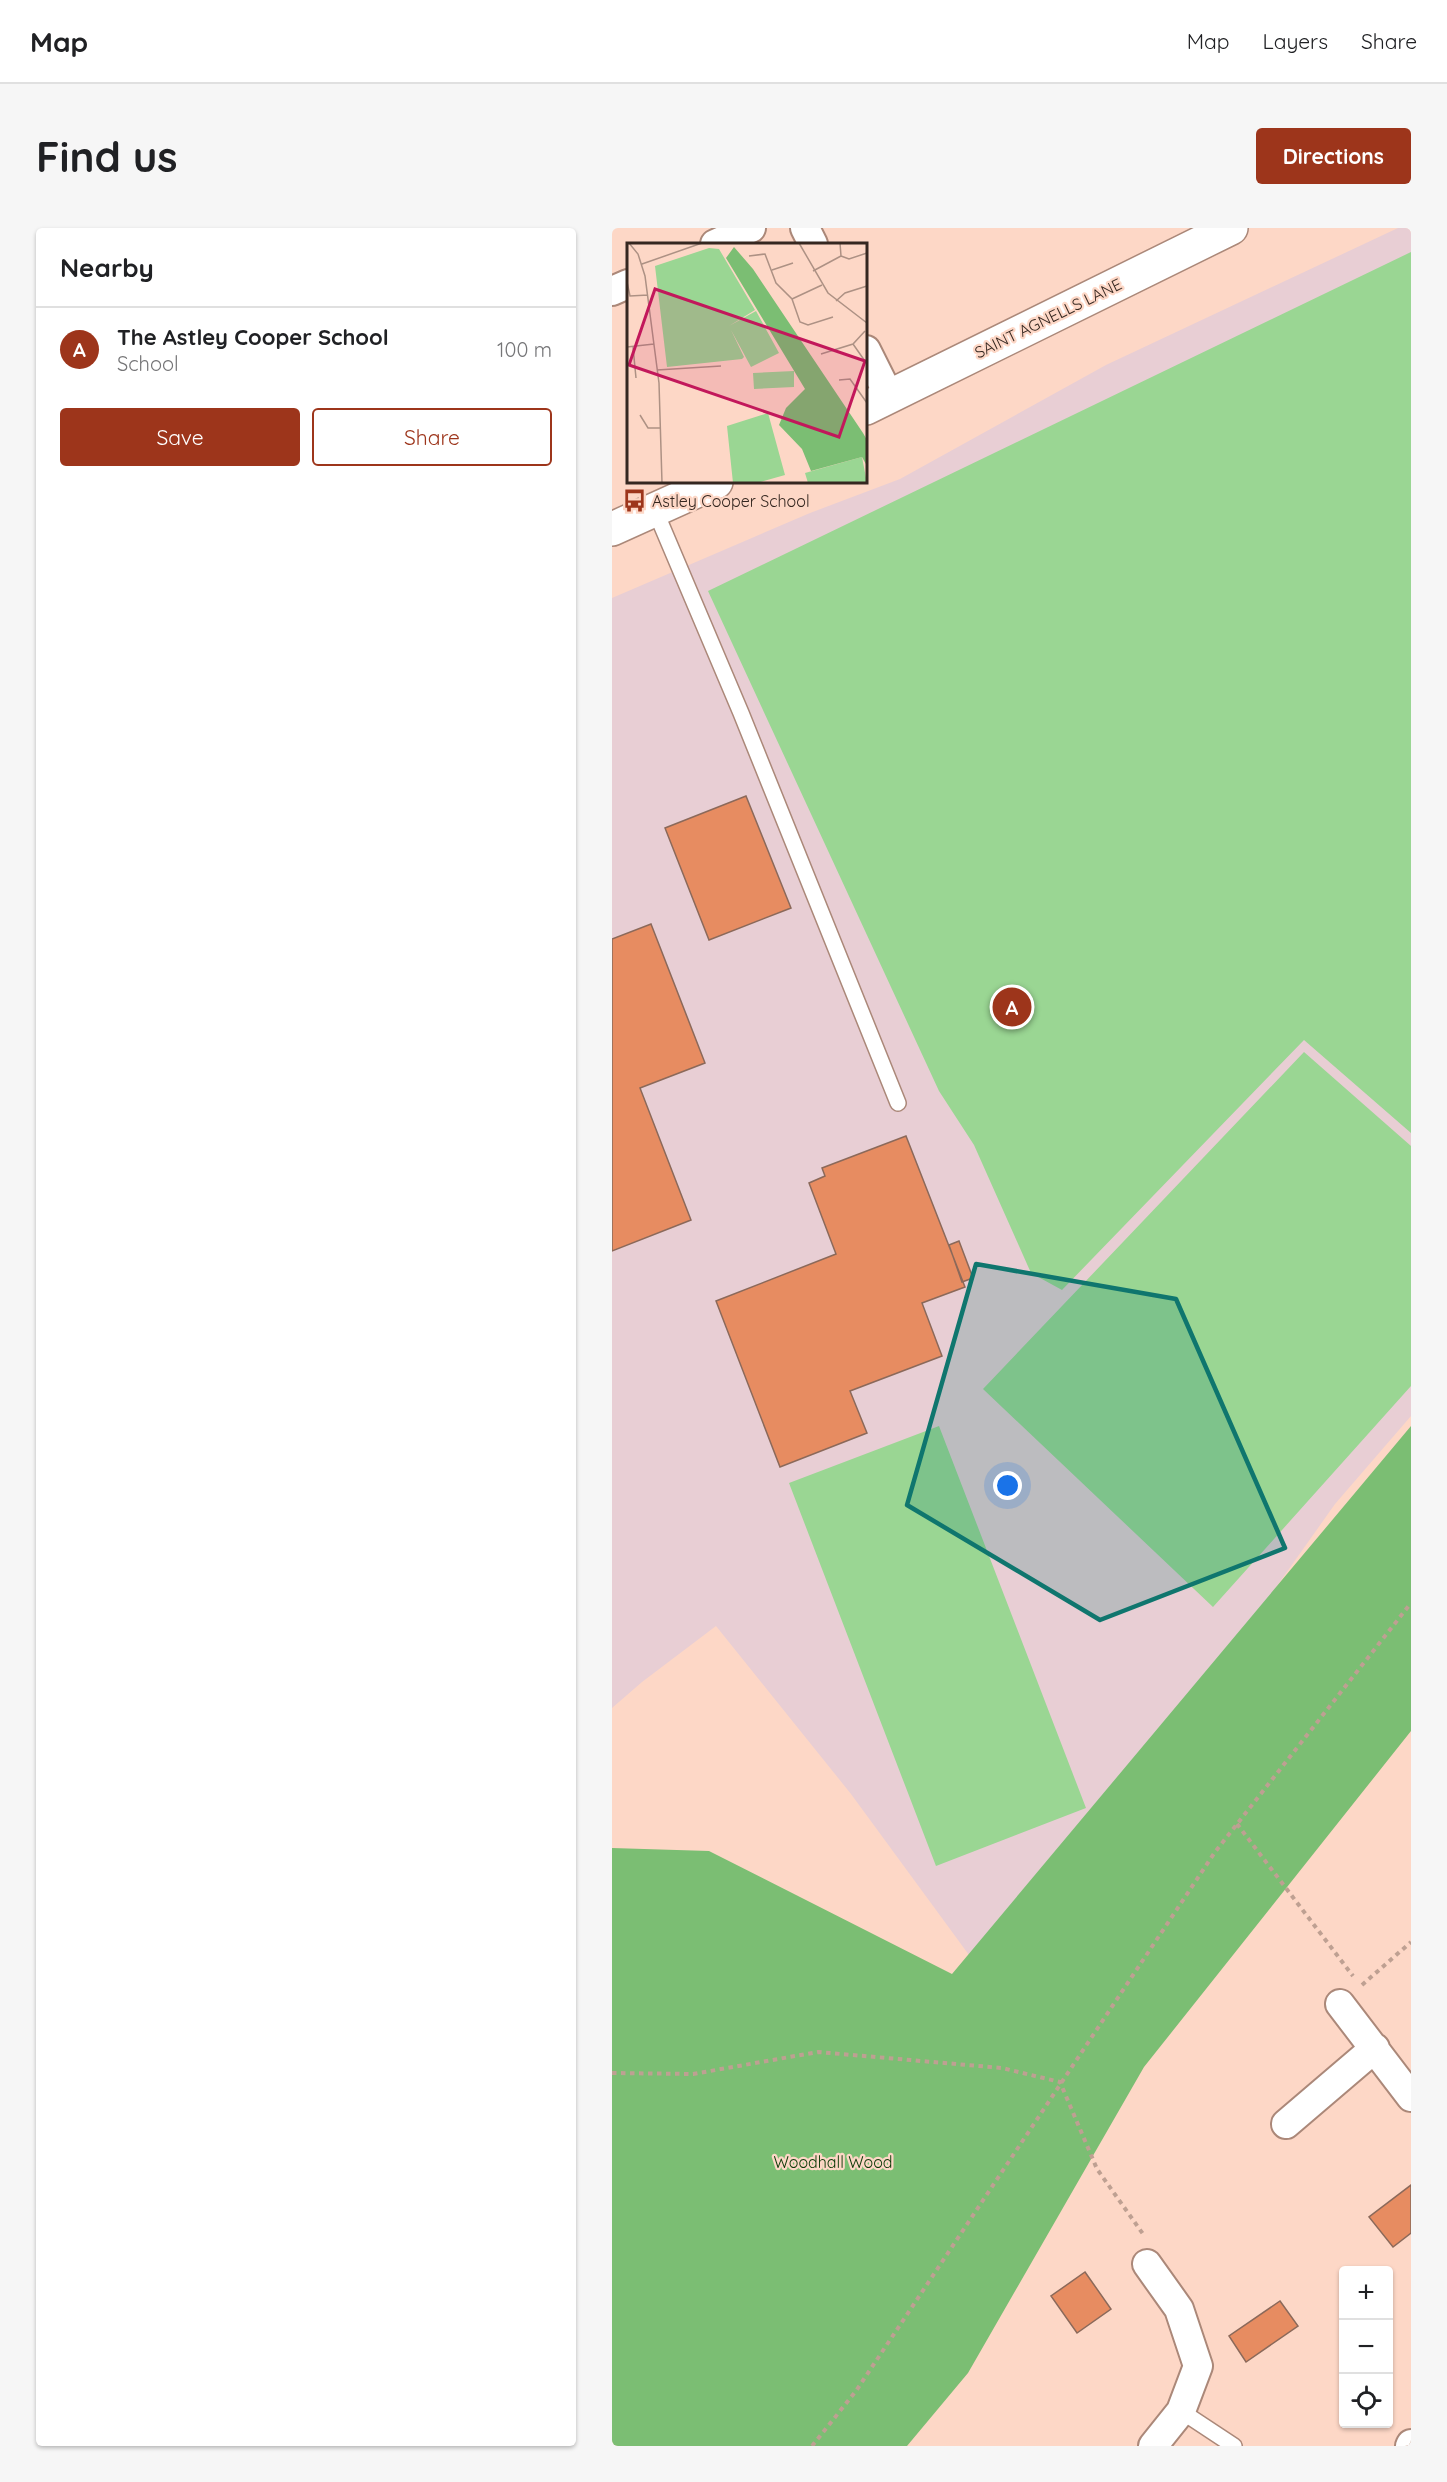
<!DOCTYPE html>
<html lang="en">
<head>
<meta charset="utf-8">
<style>
  :root { --surface:#fff; --page:#f6f6f6; --text:#202124; --muted:#757577; --line:#e0e0e0; --accent:#9d351b }
  body { margin:0; font-family:Quicksand,sans-serif; background:var(--page); color:var(--text) }
  .controls { position:absolute; right:18px; bottom:18px; display:grid; overflow:hidden; border-radius:6px; box-shadow:0 2px 4px #0004 }
  .controls button { width:54px; height:54px; display:grid; place-items:center; padding:0; border:0; border-bottom:2px solid var(--line); background:var(--surface); color:var(--text); font:30px sans-serif }
  .you { position:absolute; left:396px; top:1258px; width:21px; height:21px; margin:-15px; border:4px solid #fff; border-radius:50%; background:#1a73e8; box-shadow:0 0 0 9px #1a73e833 }
  .badge { display:grid; place-items:center; width:39px; height:39px; border-radius:50%; background:var(--accent); color:#fff; font-size:20px; font-weight:700 }
  .pin { position:absolute; translate:-50% -50%; border:3px solid #fff; box-shadow:0 2px 6px #0006 }
  .list { margin:0; padding:0; list-style:none }
  h2 { display:flex; justify-content:space-between; align-items:center; height:78px; margin:0; padding:0 24px; font-size:26px }
  h2 small { font-size:20px; font-weight:400; color:var(--muted) }
  .list li { display:grid; grid-template-columns:39px 1fr auto; gap:18px; align-items:center; box-sizing:border-box; height:84px; padding:0 24px; border-top:2px solid var(--line) }
  .list b { display:block; font-size:22px; white-space:nowrap }
  .list p { margin:0; font-size:20px; white-space:nowrap; color:var(--muted) }
  .list em { font-size:20px; font-style:normal; color:var(--muted) }
  .actions { display:flex; gap:12px; padding:18px 24px }
  .actions a { flex:1; padding:14px 0; border:2px solid var(--accent); border-radius:6px; text-align:center; font-size:21px; color:var(--accent) }
  .actions .main { background:var(--accent); color:#fff }
  .icon { flex:none; width:33px; height:33px; fill:none; stroke:currentColor; stroke-width:2; stroke-linecap:round; stroke-linejoin:round }
  .map { position:relative; flex:none; width:799px; height:2218px; overflow:hidden; border-radius:6px }
  header { display:flex; align-items:center; gap:36px; box-sizing:border-box; height:84px; padding:0 30px; background:var(--surface); border-bottom:2px solid var(--line) }
  header strong { font-size:28px }
  nav { display:flex; gap:33px; margin-inline-start:auto; font-size:21px }
  .intro { display:flex; align-items:center; justify-content:space-between; box-sizing:border-box; height:144px; padding:0 36px }
  h1 { margin:0; font-size:42px }
  .button { padding:15px 27px; border-radius:6px; background:var(--accent); color:#fff; font-size:21px; font-weight:700 }
  main { display:flex; gap:36px; padding:0 36px }
  aside { flex:1; background:var(--surface); border-radius:6px; box-shadow:0 2px 4px #0004 }
  .map>svg:first-child { display:block }
</style>
</head>
<body>
<header>
<strong>Map</strong>
<nav><a>Map</a><a>Layers</a><a>Share</a></nav>
</header>
<div class="intro"><h1>Find us</h1><a class="button">Directions</a></div>
<main>
<aside>
<h2>Nearby<small></small></h2>
<ul class="list">
<li><span class="badge">A</span><div><b>The Astley Cooper School</b><p>School</p></div><em>100 m</em></li>
</ul>
<div class="actions"><a class="main">Save</a><a>Share</a></div>
</aside>
<div class="map">
<svg width="799" height="2218" viewBox="0 0 799 2218">
  <rect width="100%" height="100%" fill="#fdd7c6"/>
  <path fill="#e8ced4" d="M786,0H799V1188L723,1276L563,1502L401,1787L239,1566L104,1398L30,1454L0,1480V370L198,285L288,251L494,137Z"/>
  <path fill="#9ad693" d="M799,24V905L692,812L450,1062L419,1045L362,917L327,863L96,363Z
    M692,824L799,918V1158L601,1379L371,1161Z
    M327,1198L474,1580L324,1638L177,1255Z"/>
  <path fill="#7bbe73" d="M799,1198V1503L532,1839L356,2145L295,2218H0V1620L97,1623L340,1746Z"/>
  <path fill="#e78c61" stroke="#8b695a" stroke-width="1.5" d="M134,568L179,680L97,712L53,600Z
    M39,696L93,835L28,860L79,992L0,1023V711Z
    M294,908L353,1059L310,1075L330,1128L238,1163L255,1205L168,1239L104,1073L224,1026L197,955L213,948L210,940Z
    M347,1013L361,1050L350,1054L337,1017Z
    M799,1957V2005L781,2019L757,1989Z
    M473,2044L499,2081L465,2105L439,2068Z
    M668,2073L686,2098L634,2134L617,2108Z"/>
  <g fill="none" stroke-linecap="round" stroke-linejoin="round">
    <defs>
      <path id="service" d="M43,282L129,485L286,875
        M569,2183L622,2218"/>
      <path id="minor" d="M193,0L201,16
        M103,16L139,0
        M0,63L16,56
        M254,122L277,168
        M728,1776L799,1869
        M674,1896L763,1820
        M535,2036L567,2081L586,2138L569,2183L541,2218
        M798,2218L799,2216"/>
      <path id="tertiary" d="M254,180L619,0
        M0,301L104,254"/>
    </defs>
    <use href="#service" stroke="#ab8879" stroke-width="18"/>
    <use href="#minor" stroke="#ab8879" stroke-width="32"/>
    <use href="#tertiary" stroke="#ab8879" stroke-width="36"/>
    <path stroke="#bea092" stroke-width="4" stroke-dasharray="4.5 4.5" stroke-linecap="butt" d="M625,1596L741,1748
      M750,1757L799,1714
      M0,1845L81,1846L206,1824L390,1840L448,1854L485,1941L531,2006
      M200,2218L244,2163L603,1624L799,1375"/>
    <use href="#service" stroke="#fff" stroke-width="15"/>
    <use href="#minor" stroke="#fff" stroke-width="28"/>
    <use href="#tertiary" stroke="#fff" stroke-width="33"/>
  </g>
  <path fill="#0f766e" fill-opacity="0.2" stroke="#0f766e" stroke-width="4.5" stroke-linejoin="round" d="M364,1036L564,1071L673,1320L488,1392L295,1277Z"/>
  <defs>
    <symbol id="bus-bare" viewBox="-9 -9 18 18"><path d="M-5-6H5V4H4V6H2V4H-2V6H-4V4H-5ZM-3.5-4V0h7V-4ZM-3.5 1.2v1.5H-2V1.2ZM2 1.2v1.5H3.5V1.2Z" fill="#9d351b" stroke="#fdd7c6" stroke-width="2.5" paint-order="stroke"/></symbol>
  </defs>
  <g fill-rule="evenodd">
    <use href="#bus-bare" x="6" y="256" width="33" height="33"/>
  </g>
  <g text-anchor="middle" stroke-width="4.5" stroke-linejoin="round" paint-order="stroke">
    <g font-size="16" fill="#352720" stroke="#fdd7c6">
      <text transform="translate(436 90) rotate(-26)" y="6">SAINT AGNELLS LANE</text>
    </g>
    <g font-size="16" fill="#352720" stroke="#fdd7c6" text-anchor="start">
      <text x="40" y="279">Astley Cooper School</text>
    </g>
    <g font-size="16" fill="#0a3906" stroke="#fdd7c6">
      <text x="221" y="1940">Woodhall Wood</text>
    </g>
  </g>
  <g transform="translate(15 15)">
    <rect width="240" height="240" fill="#fdd7c6"/>
    <path d="M82,5L92,6L128,67L102,83L129,68L152,110L124,124L104,87L117,114L115,116L40,124L28,23ZM167,128V144L127,146L126,130ZM141,170L158,232L130,240H106L100,183ZM235,214L240,240H181L178,230Z" fill="#9ad693"/>
    <path d="M107,4L126,26L236,190L240,197V223L235,214L184,228L175,206L152,182L159,165L178,146L99,15Z" fill="#7bbe73"/>
    <path fill="none" stroke="#ad9184" stroke-width="1.5" d="M2,0L11,11L18,33L32,140L35,240M172,0L201,50L240,80M122,13L138,11L149,40L165,56L173,79L181,82L206,74M214,13L222,16L240,10M15,21L75,0M145,27L166,20M186,28L214,13L213,0M0,39L3,53L21,52M165,56L195,42M209,58L218,50L240,43M226,101L240,121M0,104L27,101M6,104L9,135M194,111L226,101L238,88M30,127L94,123M212,137L223,136L240,160M13,172L21,185H34"/>
    <path fill="#c2185b" fill-opacity="0.15" stroke="#c2185b" stroke-width="3" d="M28,46L238,118L212,194L2,122Z"/>
    <rect width="240" height="240" fill="none" stroke="#352720" stroke-width="3"/>
  </g>
</svg>
<div class="controls">
<button>+</button>
<button>−</button>
<button><svg class="icon" aria-label="locate" viewBox="0 0 24 24"><circle cx="12" cy="12" r="6"/><path d="M12 2v4M12 18v4M2 12h4M18 12h4"/></svg></button>
</div>
<div class="you"></div>
<div class="pin badge" style="left:400px;top:779px">A</div>
</div>
</main>
</body>
</html>
